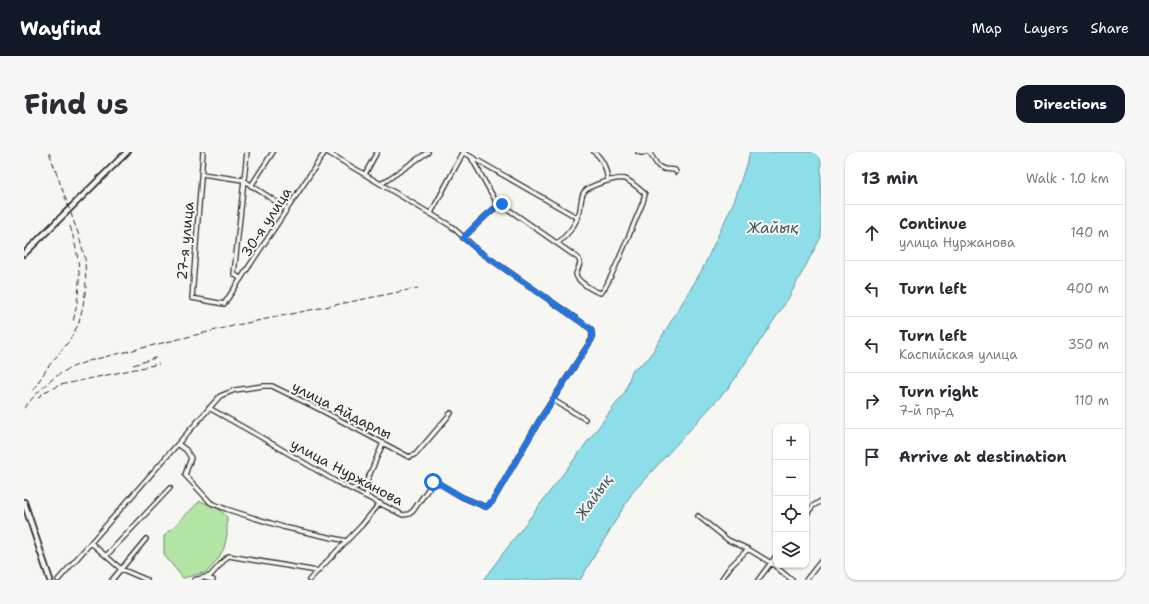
<!DOCTYPE html>
<html lang="en">
<head>
<meta charset="utf-8">
<style>
  :root { --surface:#fff; --page:#f7f7f7; --text:#2b2b33; --muted:#7c7c81; --line:#e1e1e2; --accent:#111827 }
  body { margin:0; font-family:"Shantell Sans",sans-serif; background:var(--page); color:var(--text) }
  .controls { position:absolute; right:12px; bottom:12px; display:grid; overflow:hidden; border-radius:8px; box-shadow:0 1px 3px #0004 }
  .controls button { width:36px; height:36px; display:grid; place-items:center; padding:0; border:0; border-bottom:1px solid var(--line); background:var(--surface); color:var(--text); font:20px sans-serif }
  .stop { position:absolute; width:12px; height:12px; margin:-9px; border:3px solid #1a73e8; border-radius:50%; background:#fff }
  .stop.end { background:#1a73e8; border-color:#fff; box-shadow:0 1px 4px #0008 }
  .list { margin:0; padding:0; list-style:none }
  h2 { display:flex; justify-content:space-between; align-items:center; height:52px; margin:0; padding:0 16px; font-size:17px }
  h2 small { font-size:13px; font-weight:400; color:var(--muted) }
  .list li { display:grid; grid-template-columns:26px 1fr auto; gap:12px; align-items:center; box-sizing:border-box; height:56px; padding:0 16px; border-top:1px solid var(--line) }
  .list b { display:block; font-size:15px; white-space:nowrap }
  .list p { margin:0; font-size:13px; white-space:nowrap; color:var(--muted) }
  .list em { font-size:13px; font-style:normal; color:var(--muted) }
  .icon { flex:none; width:22px; height:22px; fill:none; stroke:currentColor; stroke-width:2; stroke-linecap:round; stroke-linejoin:round }
  .map { position:relative; flex:none; width:797px; height:428px; overflow:hidden; border-radius:12px }
  header { display:flex; align-items:center; gap:24px; box-sizing:border-box; height:56px; padding:0 20px; background:var(--accent); color:#fff }
  header strong { font-size:19px }
  nav { display:flex; gap:22px; margin-inline-start:auto; font-size:14px }
  .intro { display:flex; align-items:center; justify-content:space-between; box-sizing:border-box; height:96px; padding:0 24px }
  h1 { margin:0; font-size:28px }
  .button { padding:10px 18px; border-radius:12px; background:var(--accent); color:#fff; font-size:14px; font-weight:700 }
  main { display:flex; gap:24px; padding:0 24px }
  aside { flex:1; background:var(--surface); border-radius:12px; box-shadow:0 1px 3px #0004 }
  .map>svg:first-child { display:block }
</style>
</head>
<body>
<header>
<strong>Wayfind</strong>
<nav><a>Map</a><a>Layers</a><a>Share</a></nav>
</header>
<div class="intro"><h1>Find us</h1><a class="button">Directions</a></div>
<main>
<div class="map">
<svg width="797" height="428" viewBox="0 0 797 428">
  <rect width="100%" height="100%" fill="#f6f6f2"/>
  <filter id="ink" filterUnits="userSpaceOnUse"><feTurbulence type="fractalNoise" baseFrequency=".025" numOctaves="2"/><feDisplacementMap in="SourceGraphic" scale="8" xChannelSelector="R" yChannelSelector="G"/><feConvolveMatrix kernelMatrix="1 2 1 2 8 2 1 2 1" color-interpolation-filters="sRGB"/></filter>
  <g filter="url(#ink)">
    <path fill="#b3e5a5" stroke="#6f8868" d="M176,349L194,356L203,365V383L200,396L194,407L183,420L159,426L140,403V384Z"/>
    <path fill="#8edeea" stroke="#66969e" d="M726,0H797V85L764,147L706,234L608,341L556,428H459L601,240L608,219L625,206L678,118L711,47Z"/>
    <g fill="none" stroke-linecap="round" stroke-linejoin="round">
      <defs>
        <path id="street" d="M179,0L168,146L200,152L301,0
          M439,0L554,66
          M570,0C580,8 582,17 584,29
          M614,0L618,1L626,0
          M625,0L634,14L640,17L651,18L652,20
          M448,7L474,53
          M178,22L219,28L263,57
          M341,22L353,0
          M357,32L404,0
          M227,34L249,0
          M407,61L439,1
          M439,86C447,79 470,53 478,53L554,106L556,110C556,114 553,118 552,122C552,129 571,140 577,141C584,137 613,64 619,50L621,42C618,39 605,28 601,27C593,25 565,33 560,40C557,44 557,52 556,58C552,73 545,81 534,91
          M217,127L210,122L223,0
          M529,248L561,267
          M185,256L235,284L311,329L379,363L385,362L389,359L409,330L411,329L438,345L462,355L468,350L515,269L568,187V181L567,177L455,99L427,74L303,0
          M154,292L162,298L167,306L161,323L187,351L202,357L259,375L322,389
          M342,331L343,344
          M328,337L342,331L359,291
          M782,363L789,354L797,349
          M674,364L704,388L724,397L747,411L768,428
          M67,391L97,417L123,428
          M82,404L146,336
          M181,426L189,428
          M34,428L196,244L211,238L239,234H248L295,257L385,305L392,302L427,261
          M88,428L122,387
          M170,428L186,424L203,405L205,404L293,419
          M285,428L338,373L356,351
          M697,428L706,415L724,397
          M734,428L752,404
          M782,428L797,409"/>
        <path id="secondary" d="M0,102L103,0
          M0,350L26,428"/>
      </defs>
      <use href="#street" stroke="#2b2b2b" stroke-width="6"/>
      <use href="#secondary" stroke="#2b2b2b" stroke-width="8"/>
      <use href="#street" stroke="#f6f6f2" stroke-width="3.5"/>
      <use href="#secondary" stroke="#f6f6f2" stroke-width="4.5"/>
      <path stroke="#2b2b2b" stroke-width="1" stroke-dasharray="6 3" stroke-linecap="butt" d="M46,74C57,109 58,133 49,170
        M109,213L134,205
        M9,238L24,215L45,189L54,173L58,158L62,137L61,106L55,84L25,0
        M14,246L20,240L36,233L135,212
        M0,256C22,230 35,218 68,208L213,173L394,136"/>
    </g>
  </g>
  <g fill="none" stroke-linecap="round" stroke-linejoin="round" filter="url(#ink)">
    <path stroke="#1a73e8" stroke-width="5" d="M409,330L411,329L438,345L462,355L468,350L515,269L568,187V181L567,177L455,99L439,86C446,79 471,53 478,52"/>
  </g>
  <g text-anchor="middle" stroke-width="4" stroke-linejoin="round" paint-order="stroke">
    <g font-size="14" fill="#2b2b2b" stroke="#f6f6f2">
      <text transform="translate(242 70) rotate(-57)" y="5">30-я улица</text>
      <text transform="translate(161 89) rotate(-85)" y="5">27-я улица</text>
      <text transform="translate(318 258) rotate(27)" y="5">улица Айдарлы</text>
      <text transform="translate(323 320) rotate(28)" y="5">улица Нуржанова</text>
    </g>
    <g font-size="15" font-style="italic" fill="#44585b" stroke="#f6f6f2">
      <text x="749" y="81">Жайық</text>
      <text transform="translate(570 345) rotate(-54)" y="5">Жайық</text>
    </g>
  </g>
</svg>
<div class="controls">
<button>+</button>
<button>−</button>
<button><svg class="icon" aria-label="locate" viewBox="0 0 24 24"><circle cx="12" cy="12" r="6"/><path d="M12 2v4M12 18v4M2 12h4M18 12h4"/></svg></button>
<button><svg class="icon" aria-label="layers" viewBox="0 0 24 24"><path d="M12 4l9 5-9 5-9-5zM3 14l9 5 9-5"/></svg></button>
</div>
<div class="stop" style="left:409px;top:330px"></div>
<div class="stop end" style="left:478px;top:52px"></div>
</div>
<aside>
<h2>13 min<small>Walk · 1.0 km</small></h2>
<ul class="list">
<li><svg class="icon" aria-label="ahead" viewBox="0 0 24 24"><path d="M12 20V5M6 11l6-6 6 6"/></svg><div><b>Continue</b><p>улица Нуржанова</p></div><em>140 m</em></li>
<li><svg class="icon" aria-label="left" viewBox="0 0 24 24"><path d="M17 20v-9H6M10 6l-5 5 5 5"/></svg><div><b>Turn left</b></div><em>400 m</em></li>
<li><svg class="icon" aria-label="left" viewBox="0 0 24 24"><path d="M17 20v-9H6M10 6l-5 5 5 5"/></svg><div><b>Turn left</b><p>Каспийская улица</p></div><em>350 m</em></li>
<li><svg class="icon" aria-label="right" viewBox="0 0 24 24"><path d="M7 20v-9h11M14 6l5 5-5 5"/></svg><div><b>Turn right</b><p>7-й пр-д</p></div><em>110 m</em></li>
<li><svg class="icon" aria-label="arrive" viewBox="0 0 24 24"><path d="M6 21V4h12l-3 4 3 4H6"/></svg><div><b>Arrive at destination</b></div></li>
</ul>
</aside>
</main>
</body>
</html>
